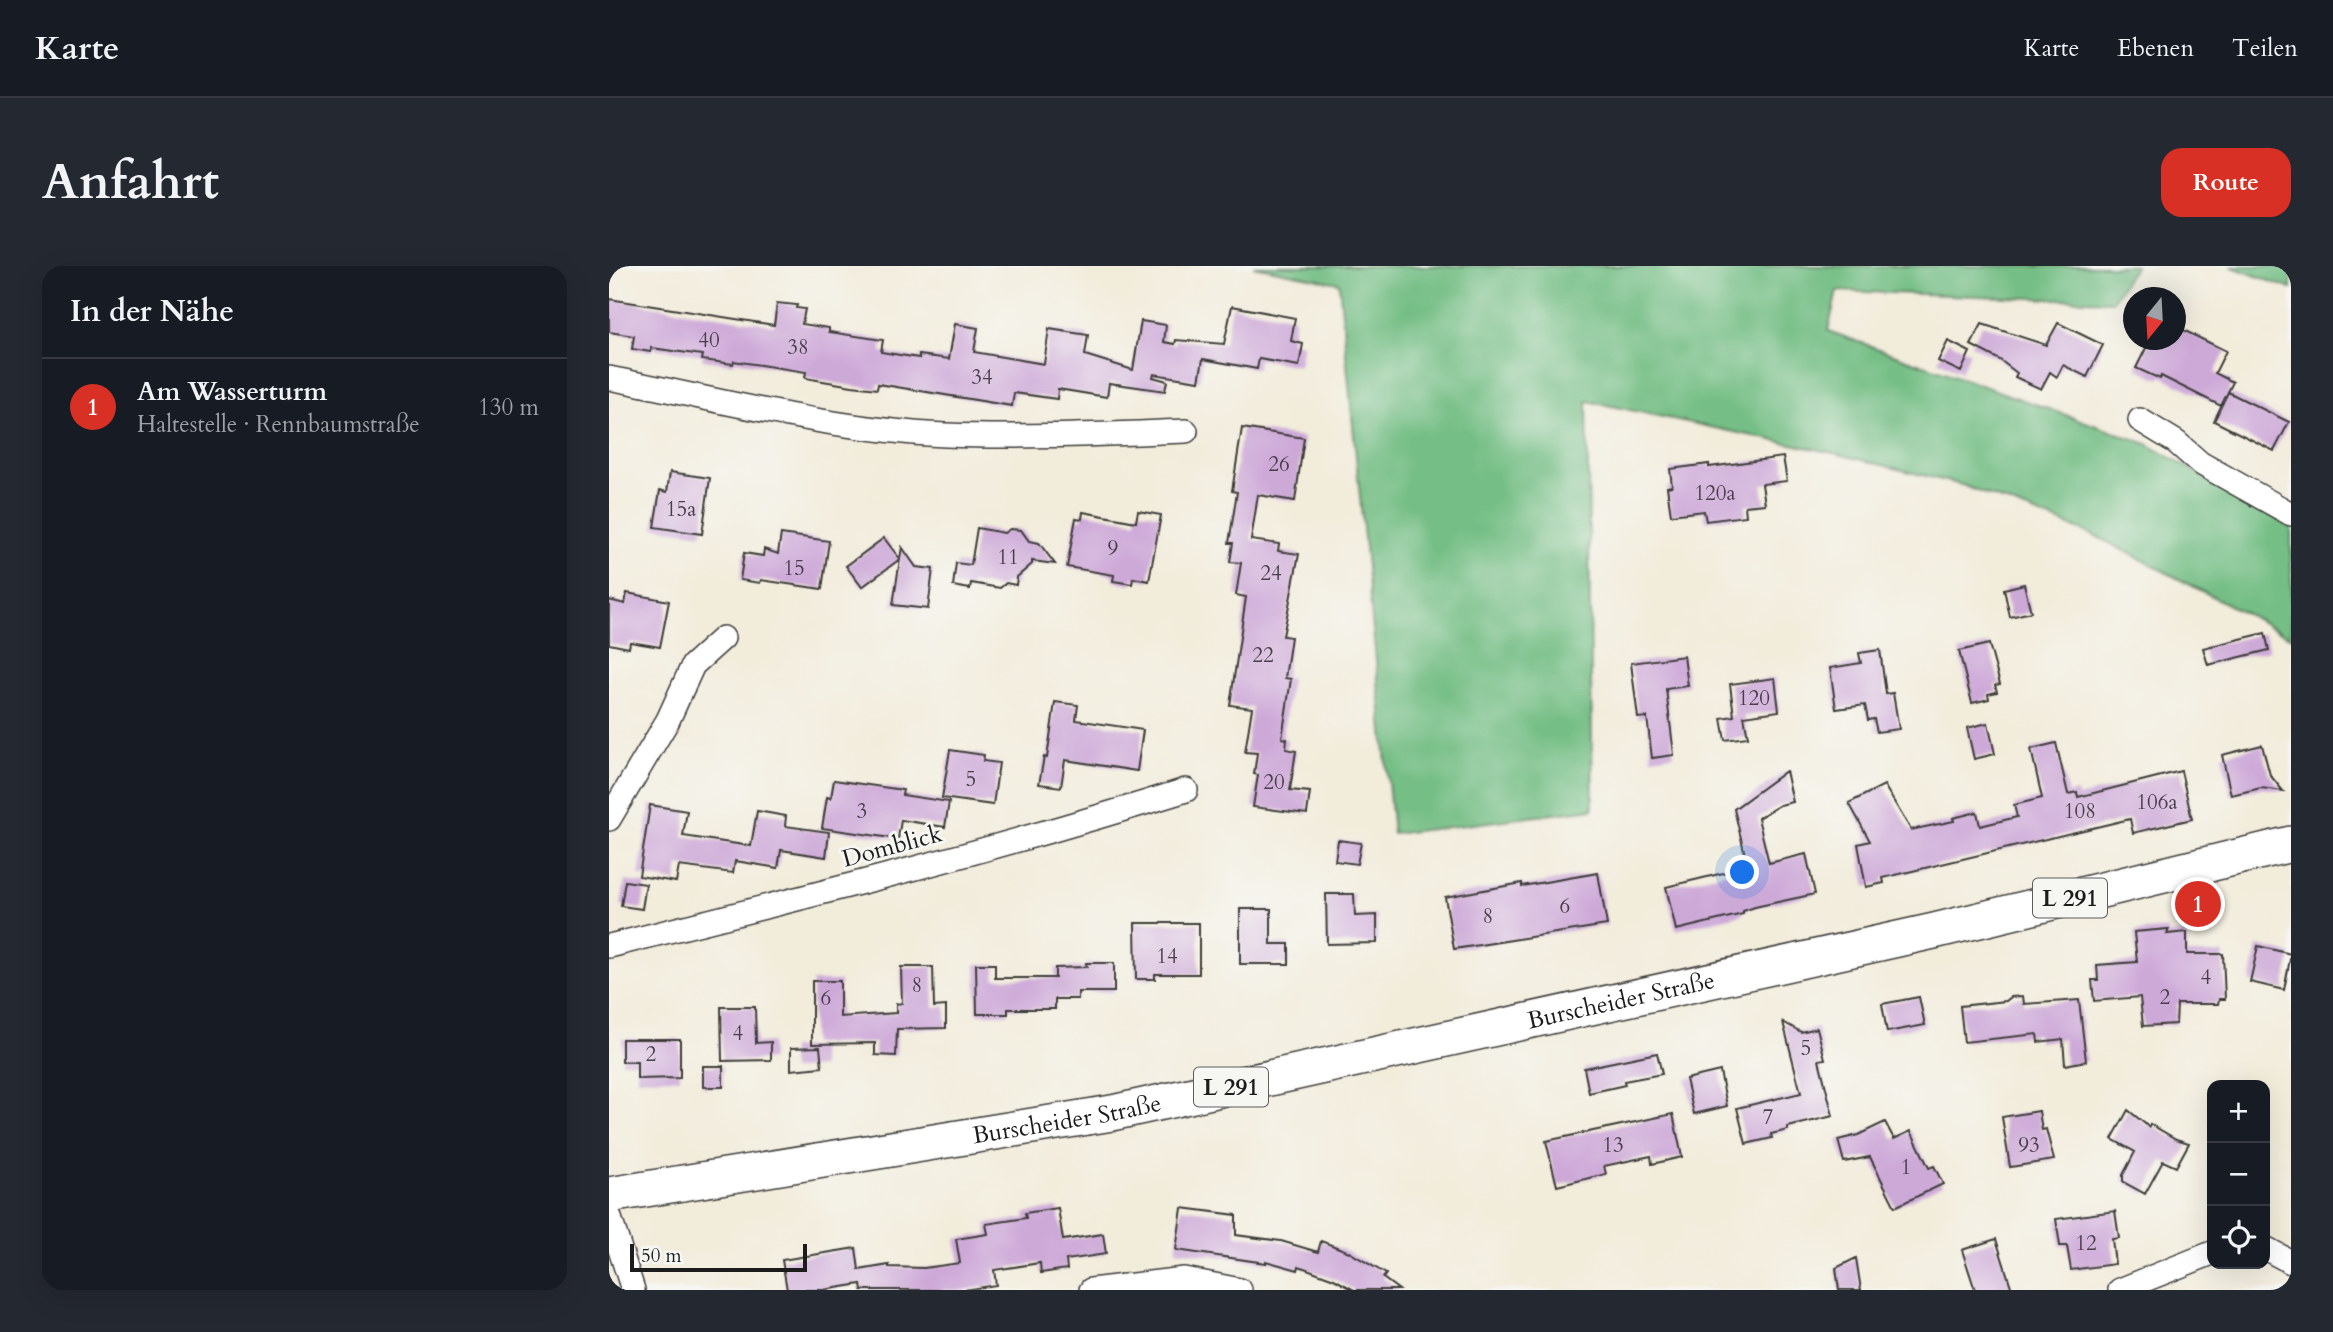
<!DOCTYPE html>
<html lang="de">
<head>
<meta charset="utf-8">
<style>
  :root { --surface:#171b24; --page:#242831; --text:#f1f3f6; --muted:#9ea1a6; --line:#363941; --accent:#d93025 }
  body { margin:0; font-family:Cardo,serif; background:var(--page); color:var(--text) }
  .controls { position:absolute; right:21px; bottom:21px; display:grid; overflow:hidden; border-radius:14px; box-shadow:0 7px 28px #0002 }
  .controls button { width:63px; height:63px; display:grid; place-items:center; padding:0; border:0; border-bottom:2px solid var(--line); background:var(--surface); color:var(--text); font:35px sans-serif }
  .compass { position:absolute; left:1514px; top:21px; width:63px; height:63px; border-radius:50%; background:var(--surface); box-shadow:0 7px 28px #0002; rotate:198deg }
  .scale { position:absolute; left:21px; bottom:18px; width:177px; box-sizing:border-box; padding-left:7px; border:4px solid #1c1c1c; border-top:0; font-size:19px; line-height:24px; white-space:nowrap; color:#1c1c1c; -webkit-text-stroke:5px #f6f6f2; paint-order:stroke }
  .you { position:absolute; left:1134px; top:607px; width:24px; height:24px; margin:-18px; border:5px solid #fff; border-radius:50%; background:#1a73e8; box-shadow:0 0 0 10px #1a73e833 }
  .badge { display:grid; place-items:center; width:46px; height:46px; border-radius:50%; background:var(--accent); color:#fff; font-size:23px; font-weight:700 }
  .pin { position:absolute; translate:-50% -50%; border:4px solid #fff; box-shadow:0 2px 7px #0006 }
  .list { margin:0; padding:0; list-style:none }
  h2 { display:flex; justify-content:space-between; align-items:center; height:91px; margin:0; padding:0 28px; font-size:30px }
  h2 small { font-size:23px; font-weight:400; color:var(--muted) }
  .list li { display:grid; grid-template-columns:46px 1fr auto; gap:21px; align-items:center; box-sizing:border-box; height:98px; padding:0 28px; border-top:2px solid var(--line) }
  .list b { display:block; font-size:26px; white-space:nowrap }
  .list p { margin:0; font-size:23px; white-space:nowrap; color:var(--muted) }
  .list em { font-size:23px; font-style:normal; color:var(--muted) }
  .icon { flex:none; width:38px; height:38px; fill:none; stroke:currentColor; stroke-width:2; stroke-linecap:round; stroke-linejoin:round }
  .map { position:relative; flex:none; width:1682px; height:1024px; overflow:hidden; border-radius:21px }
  header { display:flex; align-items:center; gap:42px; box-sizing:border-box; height:98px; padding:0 35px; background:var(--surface); border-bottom:2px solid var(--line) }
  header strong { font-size:33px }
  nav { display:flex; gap:38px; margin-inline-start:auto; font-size:24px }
  .intro { display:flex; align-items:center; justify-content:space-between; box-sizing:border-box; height:168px; padding:0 42px }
  h1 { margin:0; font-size:49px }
  .button { padding:18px 32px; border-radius:21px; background:var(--accent); color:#fff; font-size:24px; font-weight:700 }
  main { display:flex; gap:42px; padding:0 42px }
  aside { flex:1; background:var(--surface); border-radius:21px; box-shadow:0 7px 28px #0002 }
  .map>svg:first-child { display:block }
</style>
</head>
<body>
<header>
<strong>Karte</strong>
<nav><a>Karte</a><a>Ebenen</a><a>Teilen</a></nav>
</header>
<div class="intro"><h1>Anfahrt</h1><a class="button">Route</a></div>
<main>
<aside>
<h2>In der Nähe<small></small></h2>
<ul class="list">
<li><span class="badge">1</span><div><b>Am Wasserturm</b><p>Haltestelle · Rennbaumstraße</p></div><em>130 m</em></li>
</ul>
</aside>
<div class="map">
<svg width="1682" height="1024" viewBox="0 0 1682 1024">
  <rect width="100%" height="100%" fill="#f6f6f2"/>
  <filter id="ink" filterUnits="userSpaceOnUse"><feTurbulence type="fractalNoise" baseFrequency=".0143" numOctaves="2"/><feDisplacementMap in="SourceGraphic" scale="14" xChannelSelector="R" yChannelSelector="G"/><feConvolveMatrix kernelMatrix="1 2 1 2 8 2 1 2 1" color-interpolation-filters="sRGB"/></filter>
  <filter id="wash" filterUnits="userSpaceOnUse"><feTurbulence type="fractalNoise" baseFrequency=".00686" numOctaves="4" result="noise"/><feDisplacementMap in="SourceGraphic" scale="28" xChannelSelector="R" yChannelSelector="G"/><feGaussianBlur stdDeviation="1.57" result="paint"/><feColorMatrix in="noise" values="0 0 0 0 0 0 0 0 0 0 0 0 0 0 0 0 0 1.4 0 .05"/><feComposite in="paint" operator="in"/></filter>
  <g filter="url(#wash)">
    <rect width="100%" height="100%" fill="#f2ecdb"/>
    <path fill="#75be85" stroke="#486d50" stroke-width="2" d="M644,0H1526L1503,35L1228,25L1219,65L1536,177L1645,239L1682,262V371L1487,270L1353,219L1229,188L978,135L984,543L784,568L730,17Z
      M1621,0H1682V23Z"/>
    <g id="blocks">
      <path fill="#cda9d8" d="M0,33L165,59L168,37L188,39L187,42L196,43L193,58L220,62V66L274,74L272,86L310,92V89L340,93L346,58L369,62L365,86L435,98L440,63L479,69L476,89L524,104L532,55L557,59L555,76L566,78L567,74L615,78L623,40L686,52L682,75L694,78L690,100L650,93L648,103L594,93L590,115L545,108L544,111L558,115L556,125L500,117L498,131L449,123L448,133L405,127L403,140L269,118L268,123L243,120L196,112L197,106L125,95L124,98L93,94L94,89L42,82V86L23,83L25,70L0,66Z
        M1449,57L1494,79L1478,111L1454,99L1448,111L1441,106L1432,123L1406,111L1408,107L1391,94L1362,79L1373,58L1437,79Z
        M1566,60L1617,85L1606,107L1624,116L1612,140L1552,110L1551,113L1527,102L1541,74H1566Z
        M1339,75L1361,86L1352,106L1329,95Z
        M1619,126L1680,156L1665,185L1605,155Z
        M633,162L695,172L686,235L649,229L642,274L670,278L669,285L690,288L674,370L682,371L676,412L682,413L673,472L678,473L677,483L687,485L681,524L701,526L698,548L644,541L649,509L645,508L648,487L636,486L643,442L621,439L637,331L627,329L632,297L621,296L624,277H620L628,226L623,225Z
        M1174,191L1178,215L1153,218L1156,238L1136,240L1137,250L1097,255L1095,245L1062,249L1058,221L1063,220L1061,203L1100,198V201Z
        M61,206L101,212L93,268L45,261L51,224L58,226Z
        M529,245L552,249L540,315L524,312L523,318L504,315L505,309L458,301L467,252L473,253L474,246L527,256Z
        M368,262L395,267L401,263L412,264L420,275L430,277L446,298L423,295V298L408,311L407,319L397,317L391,322L362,317L361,323L344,320L347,297L362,299Z
        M172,268L220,275L213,323L152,314L151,317L131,314L135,287L154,290L155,283L169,288Z
        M275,272L291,293L293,281L307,301L324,303L319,343L284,339L291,293L253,321L237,300Z
        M1415,318L1422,346L1401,351L1395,323Z
        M18,327L60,335L51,381L21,376L20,382L0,378V334L16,338Z
        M1656,367L1660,384L1599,399L1594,382Z
        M1380,378L1391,418L1386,419L1388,426L1379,428L1380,433L1363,437L1350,385Z
        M1271,384L1277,428L1284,427L1290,463L1268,466L1265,453L1259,454L1256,439L1227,443L1221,402L1252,397L1250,387Z
        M1075,390L1079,420L1057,423L1065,489L1043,492L1038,451L1029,452L1022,397Z
        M1166,412L1170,445L1135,450L1139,471L1116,474L1112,452L1125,450L1121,418Z
        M446,436L469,439L467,454L534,464L528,505L456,494L452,521L430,518L435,491L438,492Z
        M1379,457L1386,488L1365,493L1358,462Z
        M1447,477L1459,528L1468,526L1469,531L1572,505L1583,553L1524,567L1521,553L1274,612L1275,617L1257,621L1249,578L1261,575L1240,537L1275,519L1302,564L1345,555L1344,552L1368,546L1371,560L1408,551L1405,539L1433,532L1422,483Z
        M1653,479L1661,509L1674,525L1652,522L1622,529L1613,489Z
        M341,484L375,489L374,495L390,497L384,539L333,532Z
        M1177,505L1184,536L1171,539L1149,552L1160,597L1197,588L1206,628L1146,641L1134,645V648L1067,664L1057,621L1139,601L1125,543Z
        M225,514L294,524L293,529L340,536L336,561L292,554L289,573L213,562L218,531L222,532Z
        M41,539L78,545L74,570L142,580L148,545L177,550L176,560L220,566L217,591L172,584L169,602L126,595L124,607L70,600L67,616L30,610Z
        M729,574L752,577L748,598L726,595Z
        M989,607L998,659L845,683L836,631L913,617V620Z
        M16,615L37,618L33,643L12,640Z
        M717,628H745L746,650L768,649V677L718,678Z
        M631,643H662V678H680V698H631Z
        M526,657H590V708H546V713H527Z
        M1560,663L1558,668L1578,666V688H1614L1616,733H1610L1609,738H1568L1567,758L1534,760L1531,731L1485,735L1483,714H1489L1488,699L1528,696L1525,666Z
        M1649,680L1682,688L1675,724L1641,716Z
        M477,697H505V726H469V733H446V743H399V748H368L367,698H386V712H446V702L478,701Z
        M292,701H324L325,741L337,740V762L288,763L287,790L266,789V777L203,778V715H231V751L287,747V738L293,737Z
        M1414,730L1415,738L1470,734L1477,795L1456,799L1454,773L1429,776L1428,768L1355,776L1351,740L1397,735L1402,731Z
        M1310,731L1316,759L1278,766L1273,738Z
        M112,741H146L147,777L162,776V794L113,795Z
        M1174,756L1192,766L1208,762L1216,793L1210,794L1224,850L1179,861V864L1162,868L1163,872L1137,878L1128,842L1192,827Z
        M13,773H71V812L28,813V796H13Z
        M211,781L213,801L182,804V782Z
        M1048,787L1053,808L1015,815L1016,819L980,827L975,802Z
        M94,800H114V821H94Z
        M1111,805L1118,840L1085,848L1077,813Z
        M1519,844L1540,861L1541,858L1567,873L1580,877L1567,901L1554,895L1536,928L1514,916V909L1526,886L1503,873Z
        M1430,845L1433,864L1437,863L1445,894L1401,901L1393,851Z
        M1064,848L1073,891L1043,898L1042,890L995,900L997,908L948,920L937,875Z
        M1276,856L1285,873L1302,865L1320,902L1325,900L1334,918L1286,941L1261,891L1235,896L1229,874L1249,869Z
        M449,942L454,974L494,968L497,988L457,994L458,1003L432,1007L431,997L385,1004L387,1019L355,1024H253L252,1018L214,1024H178L173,994L247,982L250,1004L280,999V1001L315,1002L351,997L347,973L379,968L377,958L417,952L416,947Z
        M573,942L627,949V969L672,975L709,986L712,975L738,985L777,1008L774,1012L790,1024H745L725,1013L690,1000L689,1004L657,995V997L567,984Z
        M1506,945L1510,972L1503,973L1506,998L1462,1004L1458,980H1451L1447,953Z
        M1387,973L1403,1024H1366L1353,984Z
        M1247,992L1252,1024H1230L1227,1002Z"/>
    </g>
  </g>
  <g filter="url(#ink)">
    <use href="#blocks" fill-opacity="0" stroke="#3c3b39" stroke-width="2"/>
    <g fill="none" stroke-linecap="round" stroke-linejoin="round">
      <defs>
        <path id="street" d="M0,112C112,134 223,164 337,169C417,172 497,168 577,165
          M1531,154L1567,176L1591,197L1682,248
          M0,553L59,454L84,399L114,372
          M0,680C193,632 387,584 577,524
          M0,949L24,1024
          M1656,982L1682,996
          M482,1024L575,1013L631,1024
          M1511,1024L1603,987"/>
        <g id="primary">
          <path id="s1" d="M0,929L503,847L1325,665L1682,578"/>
        </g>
      </defs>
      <use href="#street" stroke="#3c3b39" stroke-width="26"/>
      <use href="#primary" stroke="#3c3b39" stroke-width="38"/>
      <use href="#street" stroke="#fff" stroke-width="23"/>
      <use href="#primary" stroke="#fff" stroke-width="35"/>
    </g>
  </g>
  <g text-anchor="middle" stroke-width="6" stroke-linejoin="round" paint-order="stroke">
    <g font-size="21" fill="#483f4b">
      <text x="100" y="81">40</text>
      <text x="189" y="88">38</text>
      <text x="373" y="118">34</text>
      <text x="670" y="205">26</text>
      <text x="1106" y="234">120a</text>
      <text x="72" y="250">15a</text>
      <text x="504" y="289">9</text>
      <text x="399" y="298">11</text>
      <text x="185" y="309">15</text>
      <text x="662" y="314">24</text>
      <text x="654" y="396">22</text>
      <text x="1145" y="439">120</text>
      <text x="362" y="520">5</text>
      <text x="665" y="523">20</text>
      <text x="1548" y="543">106a</text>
      <text x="253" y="552">3</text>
      <text x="1471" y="552">108</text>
      <text x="956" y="647">6</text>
      <text x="879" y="657">8</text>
      <text x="558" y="697">14</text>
      <text x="1597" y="718">4</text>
      <text x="308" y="726">8</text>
      <text x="1556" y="738">2</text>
      <text x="217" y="739">6</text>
      <text x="129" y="774">4</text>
      <text x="1197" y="789">5</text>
      <text x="42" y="795">2</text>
      <text x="1159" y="858">7</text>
      <text x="1004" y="886">13</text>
      <text x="1420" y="886">93</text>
      <text x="1297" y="908">1</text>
      <text x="1477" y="984">12</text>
    </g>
    <g fill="#f6f6f2" stroke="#5d5d5c" stroke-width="2">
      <rect x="1424" y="612.5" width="74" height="39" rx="5"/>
      <rect x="585" y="801.5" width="74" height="39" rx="5"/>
    </g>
    <g font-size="23" font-weight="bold" fill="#1c1c1c">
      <text x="1461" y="640">L 291</text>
      <text x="622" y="829">L 291</text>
    </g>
    <g font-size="24" fill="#1c1c1c" stroke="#f6f6f2">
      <text transform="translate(283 580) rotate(-15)" y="8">Domblick</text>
      <text dy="8" stroke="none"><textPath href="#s1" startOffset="1031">Burscheider Straße</textPath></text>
      <text dy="8" stroke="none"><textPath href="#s1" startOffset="464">Burscheider Straße</textPath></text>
    </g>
  </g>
</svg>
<div class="controls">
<button>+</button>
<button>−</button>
<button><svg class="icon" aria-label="locate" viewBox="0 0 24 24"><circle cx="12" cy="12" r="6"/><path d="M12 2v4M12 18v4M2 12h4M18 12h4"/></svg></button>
</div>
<svg class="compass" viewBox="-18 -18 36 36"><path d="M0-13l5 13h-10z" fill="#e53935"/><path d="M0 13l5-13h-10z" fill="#9ea1a6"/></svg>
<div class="scale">50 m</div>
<div class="you"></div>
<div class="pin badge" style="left:1589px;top:638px">1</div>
</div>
</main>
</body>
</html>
